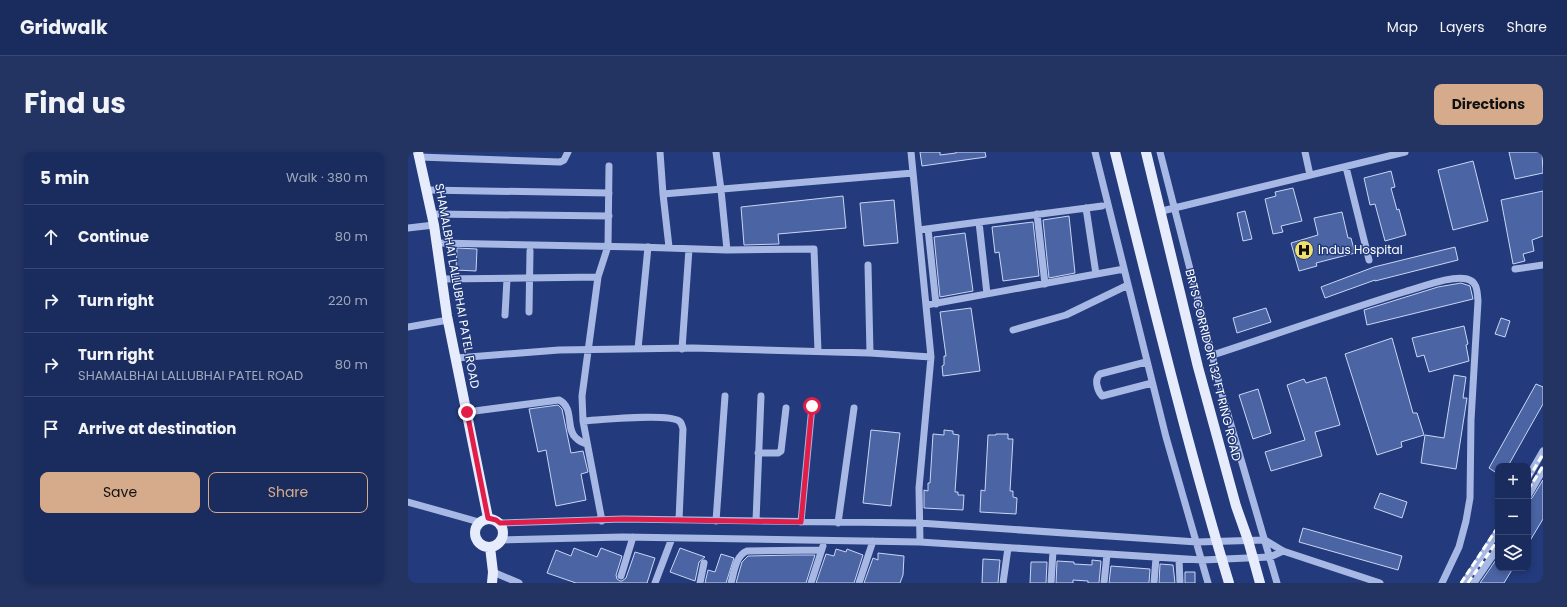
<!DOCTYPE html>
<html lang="en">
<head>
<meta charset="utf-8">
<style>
  :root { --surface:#1a2c5d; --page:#233463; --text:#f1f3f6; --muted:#9fa7bc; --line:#384872; --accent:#d6ab8b }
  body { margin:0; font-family:Poppins,sans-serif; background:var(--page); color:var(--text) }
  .controls { position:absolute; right:12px; bottom:12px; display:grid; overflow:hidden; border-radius:8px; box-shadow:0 2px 6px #0003 }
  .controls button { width:36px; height:36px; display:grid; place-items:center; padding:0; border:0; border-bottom:1px solid var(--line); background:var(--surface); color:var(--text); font:20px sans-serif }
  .stop { position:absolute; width:12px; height:12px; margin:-9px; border:3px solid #e11d48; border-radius:50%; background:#fff }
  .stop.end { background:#e11d48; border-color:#fff; box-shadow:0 1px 4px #0008 }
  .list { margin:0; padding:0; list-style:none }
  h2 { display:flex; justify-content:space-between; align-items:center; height:52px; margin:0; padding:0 16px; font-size:17px }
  h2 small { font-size:13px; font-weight:400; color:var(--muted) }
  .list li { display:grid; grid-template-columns:26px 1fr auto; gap:12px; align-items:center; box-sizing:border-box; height:64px; padding:0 16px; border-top:1px solid var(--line) }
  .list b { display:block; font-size:15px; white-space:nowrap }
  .list p { margin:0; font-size:13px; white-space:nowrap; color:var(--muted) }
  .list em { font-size:13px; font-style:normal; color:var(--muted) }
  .actions { display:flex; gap:8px; padding:12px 16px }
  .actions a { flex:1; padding:9px 0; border:1px solid var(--accent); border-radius:8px; text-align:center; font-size:14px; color:var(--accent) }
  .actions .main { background:var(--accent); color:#111 }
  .icon { flex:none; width:22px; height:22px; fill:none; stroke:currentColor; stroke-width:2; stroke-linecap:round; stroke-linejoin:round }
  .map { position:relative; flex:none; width:1135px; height:431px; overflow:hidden; border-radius:8px }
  header { display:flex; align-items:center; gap:24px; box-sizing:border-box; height:56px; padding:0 20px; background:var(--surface); border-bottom:1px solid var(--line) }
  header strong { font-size:19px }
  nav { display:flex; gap:22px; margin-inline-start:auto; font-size:14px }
  .intro { display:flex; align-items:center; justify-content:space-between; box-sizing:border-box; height:96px; padding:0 24px }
  h1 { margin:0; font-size:28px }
  .button { padding:10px 18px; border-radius:8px; background:var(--accent); color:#111; font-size:14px; font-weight:700 }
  main { display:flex; gap:24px; padding:0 24px }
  aside { flex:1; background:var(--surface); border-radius:8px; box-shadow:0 2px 6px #0003 }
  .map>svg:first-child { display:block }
</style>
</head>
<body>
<header>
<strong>Gridwalk</strong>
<nav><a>Map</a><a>Layers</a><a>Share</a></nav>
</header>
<div class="intro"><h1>Find us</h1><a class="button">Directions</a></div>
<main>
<aside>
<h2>5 min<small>Walk · 380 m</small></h2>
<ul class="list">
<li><svg class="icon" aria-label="ahead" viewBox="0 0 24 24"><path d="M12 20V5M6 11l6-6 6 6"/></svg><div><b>Continue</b></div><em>80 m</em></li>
<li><svg class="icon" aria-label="right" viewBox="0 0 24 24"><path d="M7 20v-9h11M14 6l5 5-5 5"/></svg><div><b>Turn right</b></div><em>220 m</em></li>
<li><svg class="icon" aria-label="right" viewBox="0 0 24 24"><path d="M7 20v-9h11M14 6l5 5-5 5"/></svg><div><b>Turn right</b><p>SHAMALBHAI LALLUBHAI PATEL ROAD</p></div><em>80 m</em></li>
<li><svg class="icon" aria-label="arrive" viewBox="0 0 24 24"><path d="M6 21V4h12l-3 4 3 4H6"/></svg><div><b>Arrive at destination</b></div></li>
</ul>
<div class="actions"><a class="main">Save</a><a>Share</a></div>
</aside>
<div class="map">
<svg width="1135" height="431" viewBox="0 0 1135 431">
  <rect width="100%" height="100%" fill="#233b7c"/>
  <path fill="#4b64a4" stroke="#c9d6f4" d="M512,0H532V3L548,1V0H577L578,5L514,14Z
    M1101,0H1134L1135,21L1107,27Z
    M1065,9L1080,69L1045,78L1030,18Z
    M983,19L987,35L983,36L989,58L991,57L998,83L977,89L967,52L962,53L956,26Z
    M885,36L894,69L873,74L875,80L865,82L857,47L868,44L867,40Z
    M1135,39V84L1124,88L1126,99L1115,102L1117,109L1105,112L1093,48Z
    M435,44L438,76L370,82L371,92L336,93L333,55Z
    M486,48L490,91L456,94L452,51Z
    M837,59L844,87L835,89L829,61Z
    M934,60L940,86H943L947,101L908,111L909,114L891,119L883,91L910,83L906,66Z
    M661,64L667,121L641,126L635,68Z
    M625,70L631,124L595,129L591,100L587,101L584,75Z
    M557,81L565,139L532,145L526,85Z
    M1047,95L1050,108L967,129V128L917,146L913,135L966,115Z
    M49,96L69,97L68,119L48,118Z
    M1053,131L1062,134L1065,147L959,173L956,158L1030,135Z
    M563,156L572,219L535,224L534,214L536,213V204H538L532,160Z
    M858,156L863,170L829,181L825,166Z
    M1093,166L1102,169L1097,185L1087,182Z
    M1056,174L1060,192L1058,193L1061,209L1021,220L1016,203L1009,205L1004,186Z
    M984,186L1005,261H1009L1016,283L993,290L994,295L969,303L937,202Z
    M1046,223L1058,225L1055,246H1059L1048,317L1013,311L1017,283L1036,286Z
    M918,225L932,273L907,280L914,304L863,319L857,300L897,288L879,233L896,227L898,231Z
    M1128,232L1135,235V252L1100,314H1090V322L1081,316Z
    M850,237L863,281L845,287L831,243Z
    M150,253L154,257L163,301L175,299L180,320L173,322L178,348L148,354L138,298L130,300L121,257Z
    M463,278L492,281L483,354L455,351Z
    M536,278L545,279V282L551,283L547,340H550V343H556L555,358L516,356V338L520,339V331H522L525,282L536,283Z
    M588,282H600V287H605L602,339H605V345L609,346L608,362L572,360L573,338L577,339L580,283H588Z
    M1135,328V367L1120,392V349L1124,346Z
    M972,341L999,350L994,366L966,356Z
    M895,376L994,404L990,418L891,390Z
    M166,396L189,405L193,396L214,404L208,423L209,427L212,429H214L218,426L227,400L247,406L239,431H168L139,421L148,398L163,404Z
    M272,396L297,405L291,410L287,429L262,420Z
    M428,397L438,400L439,397L455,403L446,431H408L418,402L426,404Z
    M470,401L496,404L495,423L492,431H456L465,406L470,408Z
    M313,402L326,406L318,431H297L300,418L307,420Z
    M388,403H407L398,431H328L334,410L340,404Z
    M1090,405V416H1105L1096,431H1072Z
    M575,407L592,408L590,431H574Z
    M684,408L693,409L691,431H680V429L665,428V431H648L649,409L666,410V412L684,413Z
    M623,410H639L638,431H622Z
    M752,412L765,413L767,431H751Z
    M703,414L742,417L741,431H701Z
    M777,420H787V431H777Z"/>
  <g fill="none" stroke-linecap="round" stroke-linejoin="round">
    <path stroke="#a7b8e5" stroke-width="7" d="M252,0L255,42L261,95
      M687,0L758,285L800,431
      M752,0L814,242L869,431
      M897,0L902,23
      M11,5L152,10L156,8L160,0
      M938,15L961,108
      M18,38L201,41
      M255,42L505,21
      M678,56L688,122
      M754,59L997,0
      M24,62L201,64
      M629,62L637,132
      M571,70L694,54
      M0,76L26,73
      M520,77L528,152
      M511,78L571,70L579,142
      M29,91L230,95L319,98L313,38L308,0
      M319,98L406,97L410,199
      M460,113L462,201
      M1107,117L1135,113
      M34,127L190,125
      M518,153L716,117
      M121,160L122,99
      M97,163L99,127
      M0,175L40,168
      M605,178L658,163L720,133
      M230,197L240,95
      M274,197L281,97
      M805,203C869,182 934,159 999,139C1014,135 1044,123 1059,127C1070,130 1069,140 1070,149L1063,268L1062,346L1058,369L1051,395L1034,431
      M48,206L151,198L285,196L462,201L523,205L503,0
      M738,210L692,222C686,227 689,238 694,244L744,231
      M59,260L151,248C167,256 157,277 168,286C171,289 175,291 179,292
      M175,269C193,268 259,261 271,269C274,271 274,274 275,277L271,368
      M350,301H370L373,299L378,256
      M1120,325L1135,299
      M1120,344L1135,318
      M0,350L71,370
      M194,369L175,269L174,244L190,125L200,94L201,14
      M308,369L317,244
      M348,369L353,244
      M393,370L404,254
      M92,371L215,367L511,371L789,390L857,388L875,399L972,431
      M430,371L446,256
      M93,388L215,385L512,390L794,408L862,405L875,399
      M512,390L511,336L523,205
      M771,407L772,431
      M85,420L111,431
      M213,424L225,385
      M247,431L264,386
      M292,431L296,411
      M323,431C326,420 328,403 339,399L413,398
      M403,431L415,394
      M451,431L465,389
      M595,431L600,396
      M643,431L645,399
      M696,431L699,402
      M746,431L748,406
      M1056,431L1090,379
      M1066,431L1090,396"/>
    <path stroke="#e7ecfd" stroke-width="10" d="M10,0L26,73L39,164L80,366
      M707,0C743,144 778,289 821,431
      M738,0L790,215L828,354L840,388L852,431
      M67 381a14 14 0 1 1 28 0a14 14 0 1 1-28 0Z
      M82,395L85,420L84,431"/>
    <path stroke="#fff" stroke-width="3" stroke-dasharray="7 3" stroke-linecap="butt" d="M1120,327L1135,302
      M1120,338L1135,314
      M1053,431L1090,375
      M1060,431L1090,388"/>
  </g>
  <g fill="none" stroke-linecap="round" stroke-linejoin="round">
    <path stroke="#e11d48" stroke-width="5" d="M59,260L80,366L88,368L92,371L215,367L393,370L404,254"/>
  </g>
  <defs>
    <symbol id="hospital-disc" viewBox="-11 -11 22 22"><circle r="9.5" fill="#f0e06a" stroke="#233b7c"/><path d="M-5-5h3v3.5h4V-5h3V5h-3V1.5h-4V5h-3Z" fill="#111"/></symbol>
  </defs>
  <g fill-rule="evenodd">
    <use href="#hospital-disc" x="885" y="87" width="22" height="22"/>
  </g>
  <g text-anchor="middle" stroke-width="3" stroke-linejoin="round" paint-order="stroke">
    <g font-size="12" fill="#fff" stroke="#233b7c" text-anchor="start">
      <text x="910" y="102">Indus Hospital</text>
    </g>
    <g font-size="12" fill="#fff" stroke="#233b7c">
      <text transform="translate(49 134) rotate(80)" y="4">SHAMALBHAI LALLUBHAI PATEL ROAD</text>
      <text transform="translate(805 213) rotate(76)" y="4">BRTS CORRIDOR 132 FT RING ROAD</text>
    </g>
  </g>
</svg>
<div class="controls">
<button>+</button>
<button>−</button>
<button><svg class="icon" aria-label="layers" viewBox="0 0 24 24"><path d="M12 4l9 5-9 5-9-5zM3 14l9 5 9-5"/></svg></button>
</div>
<div class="stop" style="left:404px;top:254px"></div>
<div class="stop end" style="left:59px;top:260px"></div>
</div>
</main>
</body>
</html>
